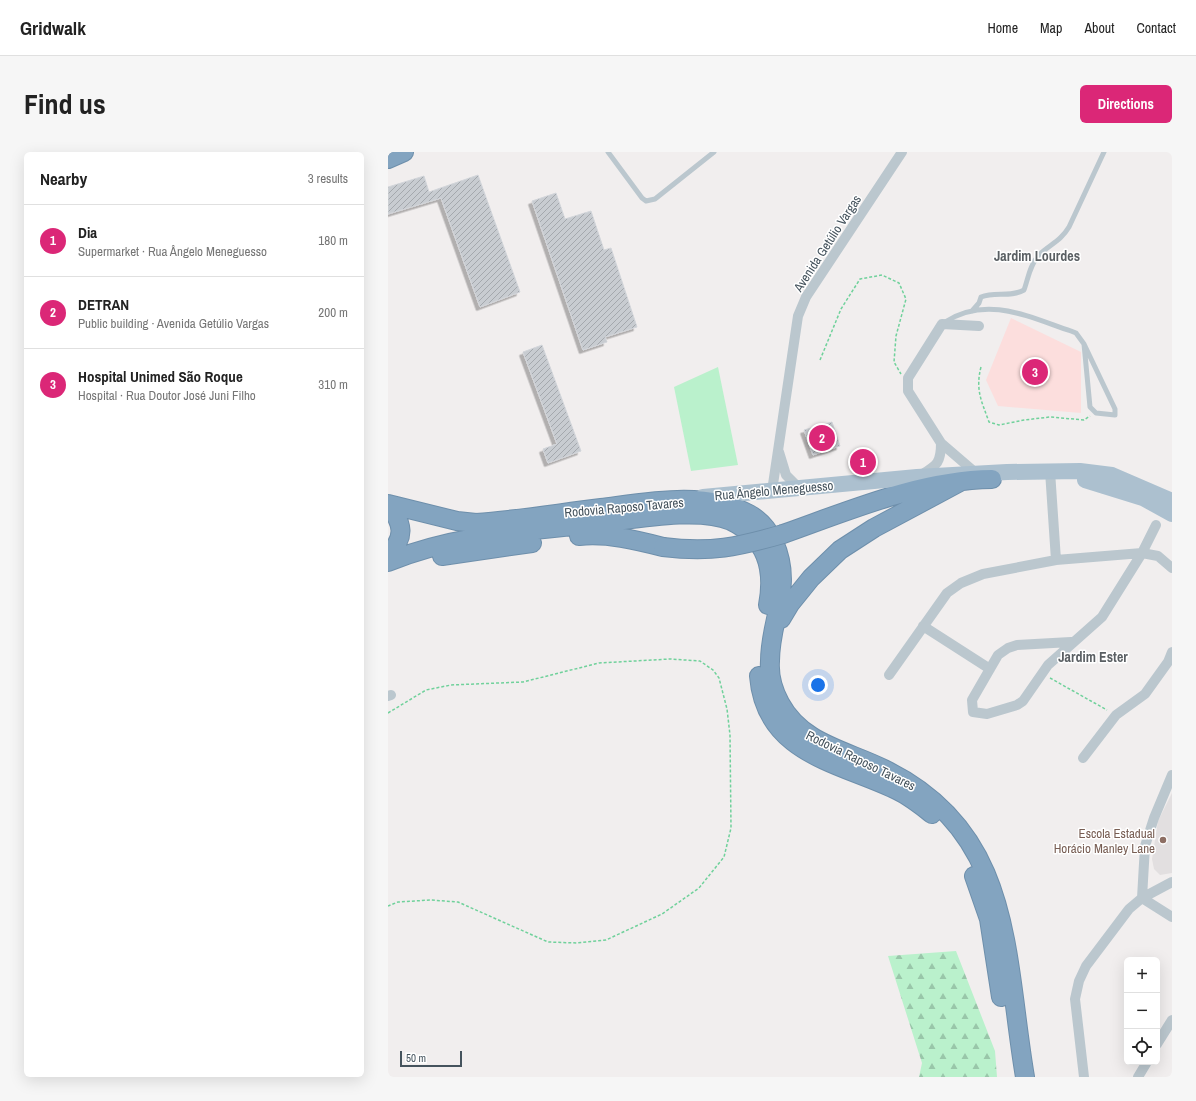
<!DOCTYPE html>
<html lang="en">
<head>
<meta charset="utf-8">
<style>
  :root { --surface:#fff; --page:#f6f6f6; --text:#222; --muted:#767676; --line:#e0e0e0; --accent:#db2777 }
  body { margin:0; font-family:"Archivo Narrow",sans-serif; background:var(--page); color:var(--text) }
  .controls { position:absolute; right:12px; bottom:12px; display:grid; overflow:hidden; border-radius:6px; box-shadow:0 4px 16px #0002 }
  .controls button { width:36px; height:36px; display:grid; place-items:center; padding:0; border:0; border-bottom:1px solid var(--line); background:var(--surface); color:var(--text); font:20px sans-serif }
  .scale { position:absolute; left:12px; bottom:10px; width:62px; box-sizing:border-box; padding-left:4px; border:2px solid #45535d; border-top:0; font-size:11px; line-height:14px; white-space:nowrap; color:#45535d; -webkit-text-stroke:3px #fff; paint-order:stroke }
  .you { position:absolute; left:430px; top:533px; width:14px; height:14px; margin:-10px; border:3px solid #fff; border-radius:50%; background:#1a73e8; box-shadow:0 0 0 6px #1a73e833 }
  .badge { display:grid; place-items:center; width:26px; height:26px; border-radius:50%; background:var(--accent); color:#fff; font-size:13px; font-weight:700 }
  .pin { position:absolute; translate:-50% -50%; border:2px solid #fff; box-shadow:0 1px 4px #0006 }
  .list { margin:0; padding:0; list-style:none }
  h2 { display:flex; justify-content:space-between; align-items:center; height:52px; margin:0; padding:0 16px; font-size:17px }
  h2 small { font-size:13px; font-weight:400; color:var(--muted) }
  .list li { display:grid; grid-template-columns:26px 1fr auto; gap:12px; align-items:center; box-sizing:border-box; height:72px; padding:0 16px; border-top:1px solid var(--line) }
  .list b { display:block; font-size:15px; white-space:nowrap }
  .list p { margin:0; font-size:13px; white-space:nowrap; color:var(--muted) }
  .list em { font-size:13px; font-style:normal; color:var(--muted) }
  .icon { flex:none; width:22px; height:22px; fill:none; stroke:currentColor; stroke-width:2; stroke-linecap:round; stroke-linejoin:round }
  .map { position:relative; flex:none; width:784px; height:925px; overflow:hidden; border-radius:6px }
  header { display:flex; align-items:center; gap:24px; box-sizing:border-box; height:56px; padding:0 20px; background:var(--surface); border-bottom:1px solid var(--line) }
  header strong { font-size:19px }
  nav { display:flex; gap:22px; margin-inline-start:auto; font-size:14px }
  .intro { display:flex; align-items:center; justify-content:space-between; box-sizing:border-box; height:96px; padding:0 24px }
  h1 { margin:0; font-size:28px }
  .button { padding:10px 18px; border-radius:6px; background:var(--accent); color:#fff; font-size:14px; font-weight:700 }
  main { display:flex; gap:24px; padding:0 24px }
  aside { flex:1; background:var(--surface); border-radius:6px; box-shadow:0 4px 16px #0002 }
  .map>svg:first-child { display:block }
</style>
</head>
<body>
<header>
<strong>Gridwalk</strong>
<nav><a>Home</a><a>Map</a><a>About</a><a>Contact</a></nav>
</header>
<div class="intro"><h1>Find us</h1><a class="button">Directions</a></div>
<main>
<aside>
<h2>Nearby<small>3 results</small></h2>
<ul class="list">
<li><span class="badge">1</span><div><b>Dia</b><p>Supermarket · Rua Ângelo Meneguesso</p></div><em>180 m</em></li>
<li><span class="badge">2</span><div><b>DETRAN</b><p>Public building · Avenida Getúlio Vargas</p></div><em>200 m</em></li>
<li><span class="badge">3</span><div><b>Hospital Unimed São Roque</b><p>Hospital · Rua Doutor José Juni Filho</p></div><em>310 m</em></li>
</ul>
</aside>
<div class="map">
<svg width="784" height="925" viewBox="0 0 784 925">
  <defs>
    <pattern id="forest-firs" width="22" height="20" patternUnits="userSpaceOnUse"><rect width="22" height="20" fill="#baf1cc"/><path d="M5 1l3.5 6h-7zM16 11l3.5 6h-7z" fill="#99c6a9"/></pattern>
    <pattern id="building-hatch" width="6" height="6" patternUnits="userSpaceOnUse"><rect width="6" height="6" fill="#c8ccd1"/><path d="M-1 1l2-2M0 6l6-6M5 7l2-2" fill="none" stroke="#a4a8ad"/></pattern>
    <filter id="shadow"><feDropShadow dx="-3.5" dy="3.5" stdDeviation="0" flood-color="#0004"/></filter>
  </defs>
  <rect width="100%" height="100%" fill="#f1eeee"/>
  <path fill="#e2dfe0" d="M784,641V721L772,723L766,717L764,707L770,669Z"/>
  <path fill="#fcdedd" d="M623,166L693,200V261L610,254L598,228Z"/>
  <path fill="url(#forest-firs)" d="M568,799L607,899L609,925H531L534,911L500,804Z"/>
  <path fill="#baf1cc" d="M330,215L350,313L303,319L286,235Z"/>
  <path fill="url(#building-hatch)" stroke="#d2d5da" filter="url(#shadow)" d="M90,23L132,140L92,155L53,46L0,62V35L36,24L41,40Z
    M168,41L177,67L203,59L216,98L223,96L249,175L217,185L219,190L195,198L144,49Z
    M154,193L193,299L160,311L155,297L169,292L135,200Z
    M444,270L452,294L425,303L416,278Z"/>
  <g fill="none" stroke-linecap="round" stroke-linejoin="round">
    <defs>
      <path id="highway" d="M0,7L16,0
        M0,352L69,369L88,371C130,368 171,361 213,356C259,350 317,338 361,362C372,368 381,379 386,390C406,435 382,466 382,509C381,523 385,538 392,551C414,592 458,598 496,617C626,680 616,801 637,925
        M395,382C463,358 532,328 604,327
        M191,384C219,381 248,388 275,395
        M0,403C18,385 15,372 1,353
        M54,404L144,391
        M0,410C68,382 142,379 214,371C248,367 312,355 343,369C378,386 387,416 380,453
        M393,467L402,452L423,426L452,398L486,376L572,330
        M371,524C377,600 447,610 504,636C519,642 531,652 544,662
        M586,724L601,767L613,845"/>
    </defs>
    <use href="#highway" stroke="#6e8fab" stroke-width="20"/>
    <path stroke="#70d19b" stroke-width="1.5" stroke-dasharray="3 2" stroke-linecap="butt" d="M432,208L453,157L472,127L494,123L511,131L518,147L508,184L506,210L513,222
      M593,215C587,238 594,250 601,270L611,273L636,268L662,265L696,268L702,264
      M662,526L719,558
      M0,561L38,538L63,533L135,530L211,511L282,507L312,509L325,518L331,526L339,557L342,583L343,676L336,705L311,736L274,762L218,788L189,791L160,790L70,750L43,748L10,750L0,754"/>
    <path stroke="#bbc7ce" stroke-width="5" d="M220,0L254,46L258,49L267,47L326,0
      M584,159L591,151L593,145C607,139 622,146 636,138C640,127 642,112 651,103C662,92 672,90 681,75L716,0
      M557,170C599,143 641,165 683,179L688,181L696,192
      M696,192L727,257V263L708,261L702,255Z"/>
    <path stroke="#bbc7ce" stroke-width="10" d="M391,300L398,323L411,336
      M662,319L668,408
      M589,322L553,291L520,239V226L554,172L591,174
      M533,323C549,313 553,311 553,291
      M384,339L410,164L418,145L514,0
      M535,474L602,517
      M683,490L629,493L620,496L610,503L584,548L585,560L599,562L629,553L635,549L660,513L714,465L754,401L768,373
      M501,523L559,441L573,431L595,422L668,408L754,401L770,404L784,416
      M0,544L3,543
      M695,606L728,563L757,542L780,510L784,500
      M754,746L757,694L766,666L784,623
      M754,746L784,765
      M769,892L784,868
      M696,925L687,847L691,829L698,814L741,757L754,746L784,730
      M750,925L759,910"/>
    <path stroke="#acc0cf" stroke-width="16" d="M697,328L755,346L784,362
      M315,345L529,325L619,320L692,319L724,323L784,349"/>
    <use href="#highway" stroke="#83a4c0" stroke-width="18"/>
    <defs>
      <path id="highway-bridge" d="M275,395C323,401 350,395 395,382"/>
    </defs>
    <use href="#highway-bridge" stroke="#6e8fab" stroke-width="20" stroke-linecap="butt"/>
    <use href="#highway-bridge" stroke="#83a4c0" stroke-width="18"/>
  </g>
  <circle fill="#8d6e63" stroke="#fff" stroke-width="1.5" cx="775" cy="688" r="4"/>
  <g text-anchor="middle" stroke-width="3" stroke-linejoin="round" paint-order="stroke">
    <g font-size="13" fill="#45535d" stroke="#fff">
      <text transform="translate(439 91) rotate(-57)" y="5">Avenida Getúlio Vargas</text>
      <text transform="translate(386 338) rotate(-5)" y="5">Rua Ângelo Meneguesso</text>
      <text transform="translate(236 355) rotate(-5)" y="5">Rodovia Raposo Tavares</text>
      <text transform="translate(473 608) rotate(26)" y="5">Rodovia Raposo Tavares</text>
    </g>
    <g font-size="13" fill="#785e54" stroke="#fff" text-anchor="end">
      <text x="767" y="686">Escola Estadual<tspan x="767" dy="15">Horácio Manley Lane</tspan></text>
    </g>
    <g font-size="14" font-weight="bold" fill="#5a5f63" stroke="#fff">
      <text x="649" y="109">Jardim Lourdes</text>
      <text x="705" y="510">Jardim Ester</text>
    </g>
  </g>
</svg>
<div class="controls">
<button>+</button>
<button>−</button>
<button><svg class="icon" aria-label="locate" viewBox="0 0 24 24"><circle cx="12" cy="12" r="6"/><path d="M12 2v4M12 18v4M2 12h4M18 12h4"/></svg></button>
</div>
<div class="scale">50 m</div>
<div class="you"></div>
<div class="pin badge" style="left:475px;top:310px">1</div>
<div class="pin badge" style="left:434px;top:286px">2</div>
<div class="pin badge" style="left:647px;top:220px">3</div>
</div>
</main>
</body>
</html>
